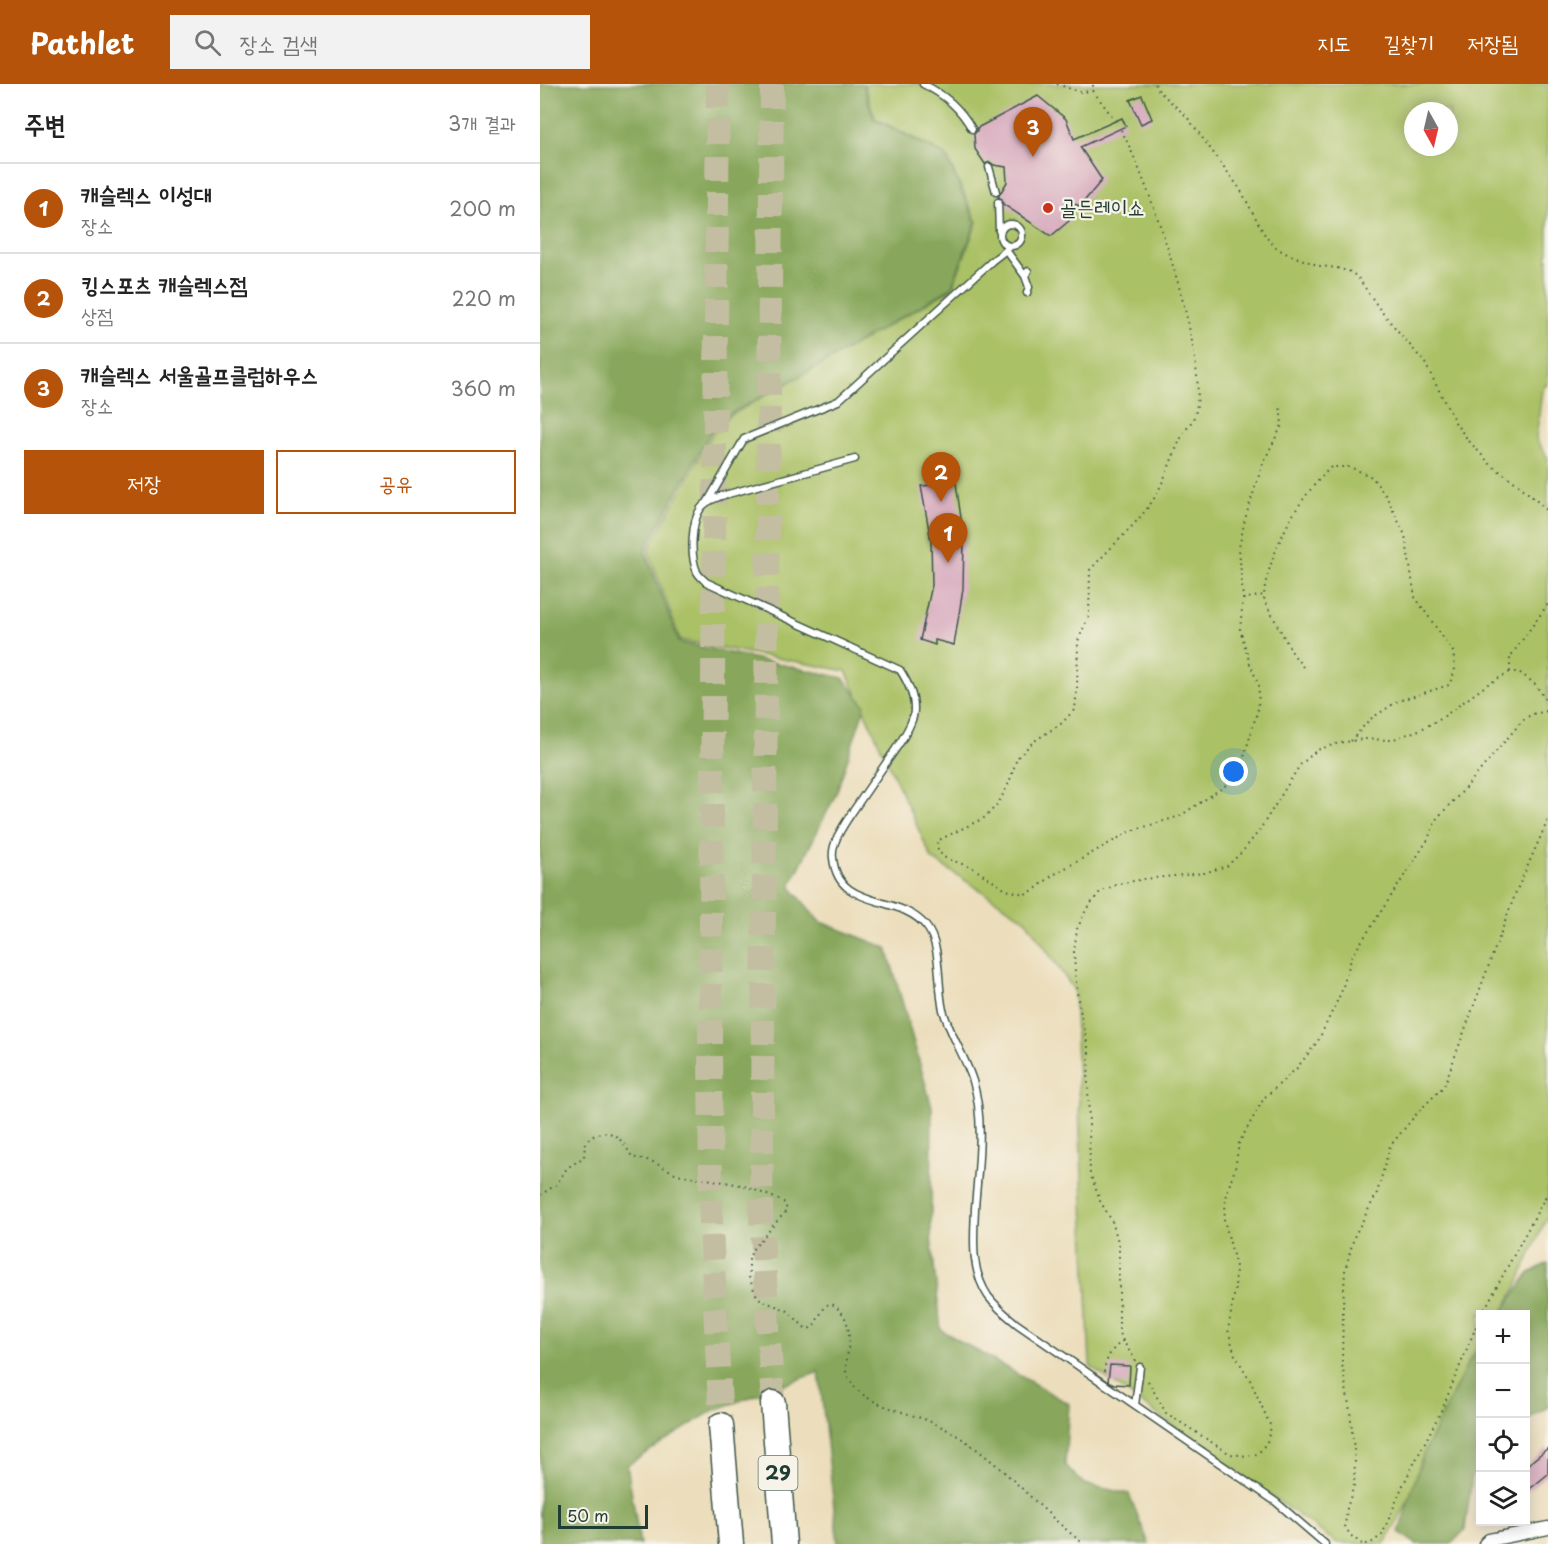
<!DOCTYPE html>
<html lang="ko">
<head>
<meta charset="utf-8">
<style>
  :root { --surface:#fff; --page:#f2f2f2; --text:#222; --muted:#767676; --line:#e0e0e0; --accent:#b45309 }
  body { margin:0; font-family:"Playpen Sans","Poor Story",sans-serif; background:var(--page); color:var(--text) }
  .controls { position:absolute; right:18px; bottom:18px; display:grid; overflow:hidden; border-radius:0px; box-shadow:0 3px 15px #0003 }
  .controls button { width:54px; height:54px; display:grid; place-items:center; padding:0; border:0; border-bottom:2px solid var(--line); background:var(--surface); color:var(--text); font:30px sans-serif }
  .compass { position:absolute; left:864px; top:18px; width:54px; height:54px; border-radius:50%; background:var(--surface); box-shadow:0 3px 15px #0003; rotate:172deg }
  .scale { position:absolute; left:18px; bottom:15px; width:90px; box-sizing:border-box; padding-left:6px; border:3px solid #1f3d34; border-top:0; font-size:16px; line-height:21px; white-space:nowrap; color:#1f3d34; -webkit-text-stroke:4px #f7f3e8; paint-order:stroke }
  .you { position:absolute; left:694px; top:688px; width:21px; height:21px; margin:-15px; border:4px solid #fff; border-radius:50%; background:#1a73e8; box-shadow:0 0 0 9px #1a73e833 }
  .badge { display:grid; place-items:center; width:39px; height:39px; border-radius:50%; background:var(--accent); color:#fff; font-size:20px; font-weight:700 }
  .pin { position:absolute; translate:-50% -50px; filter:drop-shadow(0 2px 3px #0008) }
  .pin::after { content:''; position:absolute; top:32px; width:21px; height:18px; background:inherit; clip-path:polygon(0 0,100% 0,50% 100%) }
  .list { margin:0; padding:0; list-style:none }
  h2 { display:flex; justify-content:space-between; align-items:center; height:78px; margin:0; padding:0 24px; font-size:26px }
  h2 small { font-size:20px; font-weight:400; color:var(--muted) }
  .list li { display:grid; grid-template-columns:39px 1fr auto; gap:18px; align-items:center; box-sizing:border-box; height:90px; padding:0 24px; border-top:2px solid var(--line) }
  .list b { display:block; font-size:22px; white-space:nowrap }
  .list p { margin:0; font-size:20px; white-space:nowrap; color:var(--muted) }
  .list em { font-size:20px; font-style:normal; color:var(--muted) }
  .actions { display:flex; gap:12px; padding:18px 24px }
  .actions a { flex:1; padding:14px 0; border:2px solid var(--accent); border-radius:0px; text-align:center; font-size:21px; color:var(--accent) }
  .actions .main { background:var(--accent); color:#fff }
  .icon { flex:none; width:33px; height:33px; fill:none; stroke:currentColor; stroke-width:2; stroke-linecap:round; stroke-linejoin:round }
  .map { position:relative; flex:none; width:1008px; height:1460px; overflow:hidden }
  header { display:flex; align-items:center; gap:36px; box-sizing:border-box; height:84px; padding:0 30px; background:var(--accent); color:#fff }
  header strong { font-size:28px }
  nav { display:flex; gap:33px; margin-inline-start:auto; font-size:21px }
  .search { width:420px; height:54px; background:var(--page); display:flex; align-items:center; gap:15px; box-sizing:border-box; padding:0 21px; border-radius:0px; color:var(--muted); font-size:22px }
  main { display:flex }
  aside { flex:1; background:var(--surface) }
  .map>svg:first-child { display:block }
</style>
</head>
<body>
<header>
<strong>Pathlet</strong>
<div class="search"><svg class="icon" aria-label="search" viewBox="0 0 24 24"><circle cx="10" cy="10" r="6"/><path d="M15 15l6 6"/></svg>장소 검색</div>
<nav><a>지도</a><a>길찾기</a><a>저장됨</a></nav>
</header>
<main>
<aside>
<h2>주변<small>3개 결과</small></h2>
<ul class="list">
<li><span class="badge">1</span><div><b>캐슬렉스 이성대</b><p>장소</p></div><em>200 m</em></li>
<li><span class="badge">2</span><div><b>킹스포츠 캐슬렉스점</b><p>상점</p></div><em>220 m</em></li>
<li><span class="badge">3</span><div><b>캐슬렉스 서울골프클럽하우스</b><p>장소</p></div><em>360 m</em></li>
</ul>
<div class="actions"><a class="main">저장</a><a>공유</a></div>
</aside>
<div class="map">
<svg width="1008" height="1460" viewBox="0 0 1008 1460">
  <rect width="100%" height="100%" fill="#f7f3e8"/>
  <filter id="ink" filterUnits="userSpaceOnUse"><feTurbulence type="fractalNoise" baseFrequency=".0167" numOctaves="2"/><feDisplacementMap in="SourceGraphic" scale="12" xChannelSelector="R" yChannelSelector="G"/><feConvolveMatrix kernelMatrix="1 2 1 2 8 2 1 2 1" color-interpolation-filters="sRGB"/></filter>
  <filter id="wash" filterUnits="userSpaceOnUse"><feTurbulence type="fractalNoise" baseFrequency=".008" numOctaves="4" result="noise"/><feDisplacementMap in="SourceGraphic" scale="24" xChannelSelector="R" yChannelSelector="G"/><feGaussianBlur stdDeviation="1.35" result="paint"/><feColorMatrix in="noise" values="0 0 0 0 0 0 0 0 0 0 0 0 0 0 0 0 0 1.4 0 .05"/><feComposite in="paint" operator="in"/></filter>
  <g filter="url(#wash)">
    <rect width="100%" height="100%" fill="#ecdebc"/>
    <path fill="#abc166" stroke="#657f4d" stroke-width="1.5" fill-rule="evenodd" d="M324,0H1008V299L1002,306L996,355L1008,374V1130L976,1204L962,1230H940V1270L857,1439L844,1460L797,1459L550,1282L534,906L485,835L392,775L306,587L140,556L108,466L179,338L412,205L437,138L406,71L335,34ZM873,27H909V63H873Z"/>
    <path fill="#88a75b" stroke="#547248" stroke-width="1.5" d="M0,0H323L334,35L405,71L436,138L411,204L277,283L177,337L105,466L139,558L303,594L325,622L296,710L250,802L279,837L347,864L392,1023L391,1153L401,1246L529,1320L525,1381L544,1400L589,1410L609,1460H298L279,1288L172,1327L87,1381L100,1460H0Z
      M1008,1179V1323L986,1336V1230H961L989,1189Z
      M940,1261V1375L932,1393L925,1446L911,1460H876L859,1448L883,1370L929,1277Z"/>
    <g id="blocks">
      <path fill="#d5a6bb" d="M602,11L612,35L601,40L590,16Z
        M498,12L526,35L534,55L582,34L586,42L540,63L562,96L540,122L529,118V137L511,152L463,120L462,115L458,113L467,98L466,83L454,81L450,78L445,80L435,65L434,50L437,47V44Z
        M416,399L424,455L423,505L414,561L395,556V561L380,556L392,501L391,457L381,402Z
        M570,1281L590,1282L589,1301L574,1300L568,1297Z
        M1008,1364V1390L986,1408V1382Z"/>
    </g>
  </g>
  <g filter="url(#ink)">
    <use href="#blocks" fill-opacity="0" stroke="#3e5548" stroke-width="1.5"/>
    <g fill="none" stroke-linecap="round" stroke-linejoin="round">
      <path stroke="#c3bea1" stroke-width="24" stroke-dasharray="24 12" stroke-linecap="butt" d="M178,0L170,953L171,1142L181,1341
        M232,0L221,1131L233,1319"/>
      <defs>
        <path id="lane" d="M383,0C405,11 420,24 432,45
          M449,83L456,108
          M458,118L459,147
          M460 151a11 11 0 1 1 22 0a11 11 0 1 1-22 0Z
          M466,166L485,192
          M487,209L489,203L485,192L488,187
          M315,375L181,412C174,415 166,417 161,424C151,438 150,472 157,488C159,492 163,495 166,498L360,586C369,600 377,617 373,633C368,649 357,663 348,676C335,695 322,714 309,733C302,744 291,760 293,774C298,827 359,809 386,842C402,861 397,901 403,926C410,951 425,972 433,997C445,1037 438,1083 435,1124C434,1154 430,1185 448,1212C456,1223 467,1232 477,1240L736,1418L785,1460
          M168,417L204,355L298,317L452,177L470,163
          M595,1321L600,1283"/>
        <path id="street" d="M945,1460L949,1456L1008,1444"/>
        <path id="highway" d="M233,1319L244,1460
          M181,1341L191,1460"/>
      </defs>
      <use href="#lane" stroke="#3e5548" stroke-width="9"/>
      <use href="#street" stroke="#3e5548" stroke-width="15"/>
      <use href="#highway" stroke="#3e5548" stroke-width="27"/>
      <path stroke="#3e5548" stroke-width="2" stroke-dasharray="1.5 4.5" stroke-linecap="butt" d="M517,0L539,8L553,7V0
        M615,0L619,7L647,33L700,105L726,153L735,163L747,170L780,182L797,184L811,188L819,195L841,227L885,279L916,340L929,357L951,381L979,401L1008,427
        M553,7L575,36
        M581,46C608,94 674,284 654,333C651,340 645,346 642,352C630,376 623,405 606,426C589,447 568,466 550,486L549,531L538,557L537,605L535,625L522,639L493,658L477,674L469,699L459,718L446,733L397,757L398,765L403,773L433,784L466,806L485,810L494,806L513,791L591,747L640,732L685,702L702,680L718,625L719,602L710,580L700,545L703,515L699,464L705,435L723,379L742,341L740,320
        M703,515L724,511
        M763,583L753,570L725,518C722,505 728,490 732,477C746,438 762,412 791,383H810L832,393L846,412L865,451L875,513L913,568L915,587L909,601L858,617L829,636L811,657
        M970,588V573L1008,520
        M0,1111L16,1101L27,1084L44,1073L45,1058C67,1039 80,1051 92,1073L111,1077L137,1090L147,1092L202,1101L240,1116L245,1119L247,1126L213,1165L209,1174V1193L215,1209L221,1216L248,1227L264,1243L269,1245L274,1241L286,1221L292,1220C317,1236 307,1262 306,1287C316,1323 368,1326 398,1341C455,1369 494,1422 544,1460
        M942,1230L1008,1108
        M596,1277L583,1257L579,1246V1161L572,1137L560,1117L550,1089L548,999L549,968L538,916L535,888L534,868L537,845L547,824L560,808L578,800L604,795L664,789L687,782L702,768L719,747L760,681L777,666L799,659L824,655L851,656L879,646L899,636L948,600L970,588H979L995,600L1007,618V627
        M564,1288C566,1274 571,1265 583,1257
        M608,1297L626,1329L690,1370L707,1372L718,1370L727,1358L731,1343L710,1296L695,1271L688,1246L695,1206L696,1183L684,1135L687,1108L695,1085L699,1059L724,1014L757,984L778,957L801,909L812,872L887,757L897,734L921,709L982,637L992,630L1008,627
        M822,1460L810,1451L805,1442L807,1424L814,1401L815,1376L810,1327L802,1280L803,1221L805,1187L814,1153L837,1109L850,1062L879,1027L904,1002L976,808L1008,736
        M826,1460L831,1459L842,1451L863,1401L903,1323L940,1233"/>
      <use href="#lane" stroke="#fff" stroke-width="6"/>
      <use href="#street" stroke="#fff" stroke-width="12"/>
      <use href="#highway" stroke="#fff" stroke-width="24"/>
    </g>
  </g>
  <circle fill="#c8321e" stroke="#f7f3e8" stroke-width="2" cx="508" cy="124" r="6"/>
  <g text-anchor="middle" stroke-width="4.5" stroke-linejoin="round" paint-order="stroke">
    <rect fill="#f7f3e8" stroke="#60746a" stroke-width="1.5" x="218.5" y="1372" width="39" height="34" rx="4.5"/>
    <g font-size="20" font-weight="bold" fill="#1f3d34">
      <text x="238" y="1396">29</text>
    </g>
    <g font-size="21" fill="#1f3d34" stroke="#f7f3e8" text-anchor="start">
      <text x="520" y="131">골든레이쇼</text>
    </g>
  </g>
</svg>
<div class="controls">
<button>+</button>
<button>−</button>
<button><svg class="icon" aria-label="locate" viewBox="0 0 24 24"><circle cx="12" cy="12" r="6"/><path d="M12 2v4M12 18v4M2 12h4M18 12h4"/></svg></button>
<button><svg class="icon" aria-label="layers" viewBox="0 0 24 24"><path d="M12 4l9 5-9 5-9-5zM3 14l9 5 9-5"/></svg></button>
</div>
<svg class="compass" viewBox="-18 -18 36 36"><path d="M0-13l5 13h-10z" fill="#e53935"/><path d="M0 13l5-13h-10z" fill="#767676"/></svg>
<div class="scale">50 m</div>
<div class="you"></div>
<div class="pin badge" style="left:408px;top:479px">1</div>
<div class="pin badge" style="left:401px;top:418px">2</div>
<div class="pin badge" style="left:493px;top:73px">3</div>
</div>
</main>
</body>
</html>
